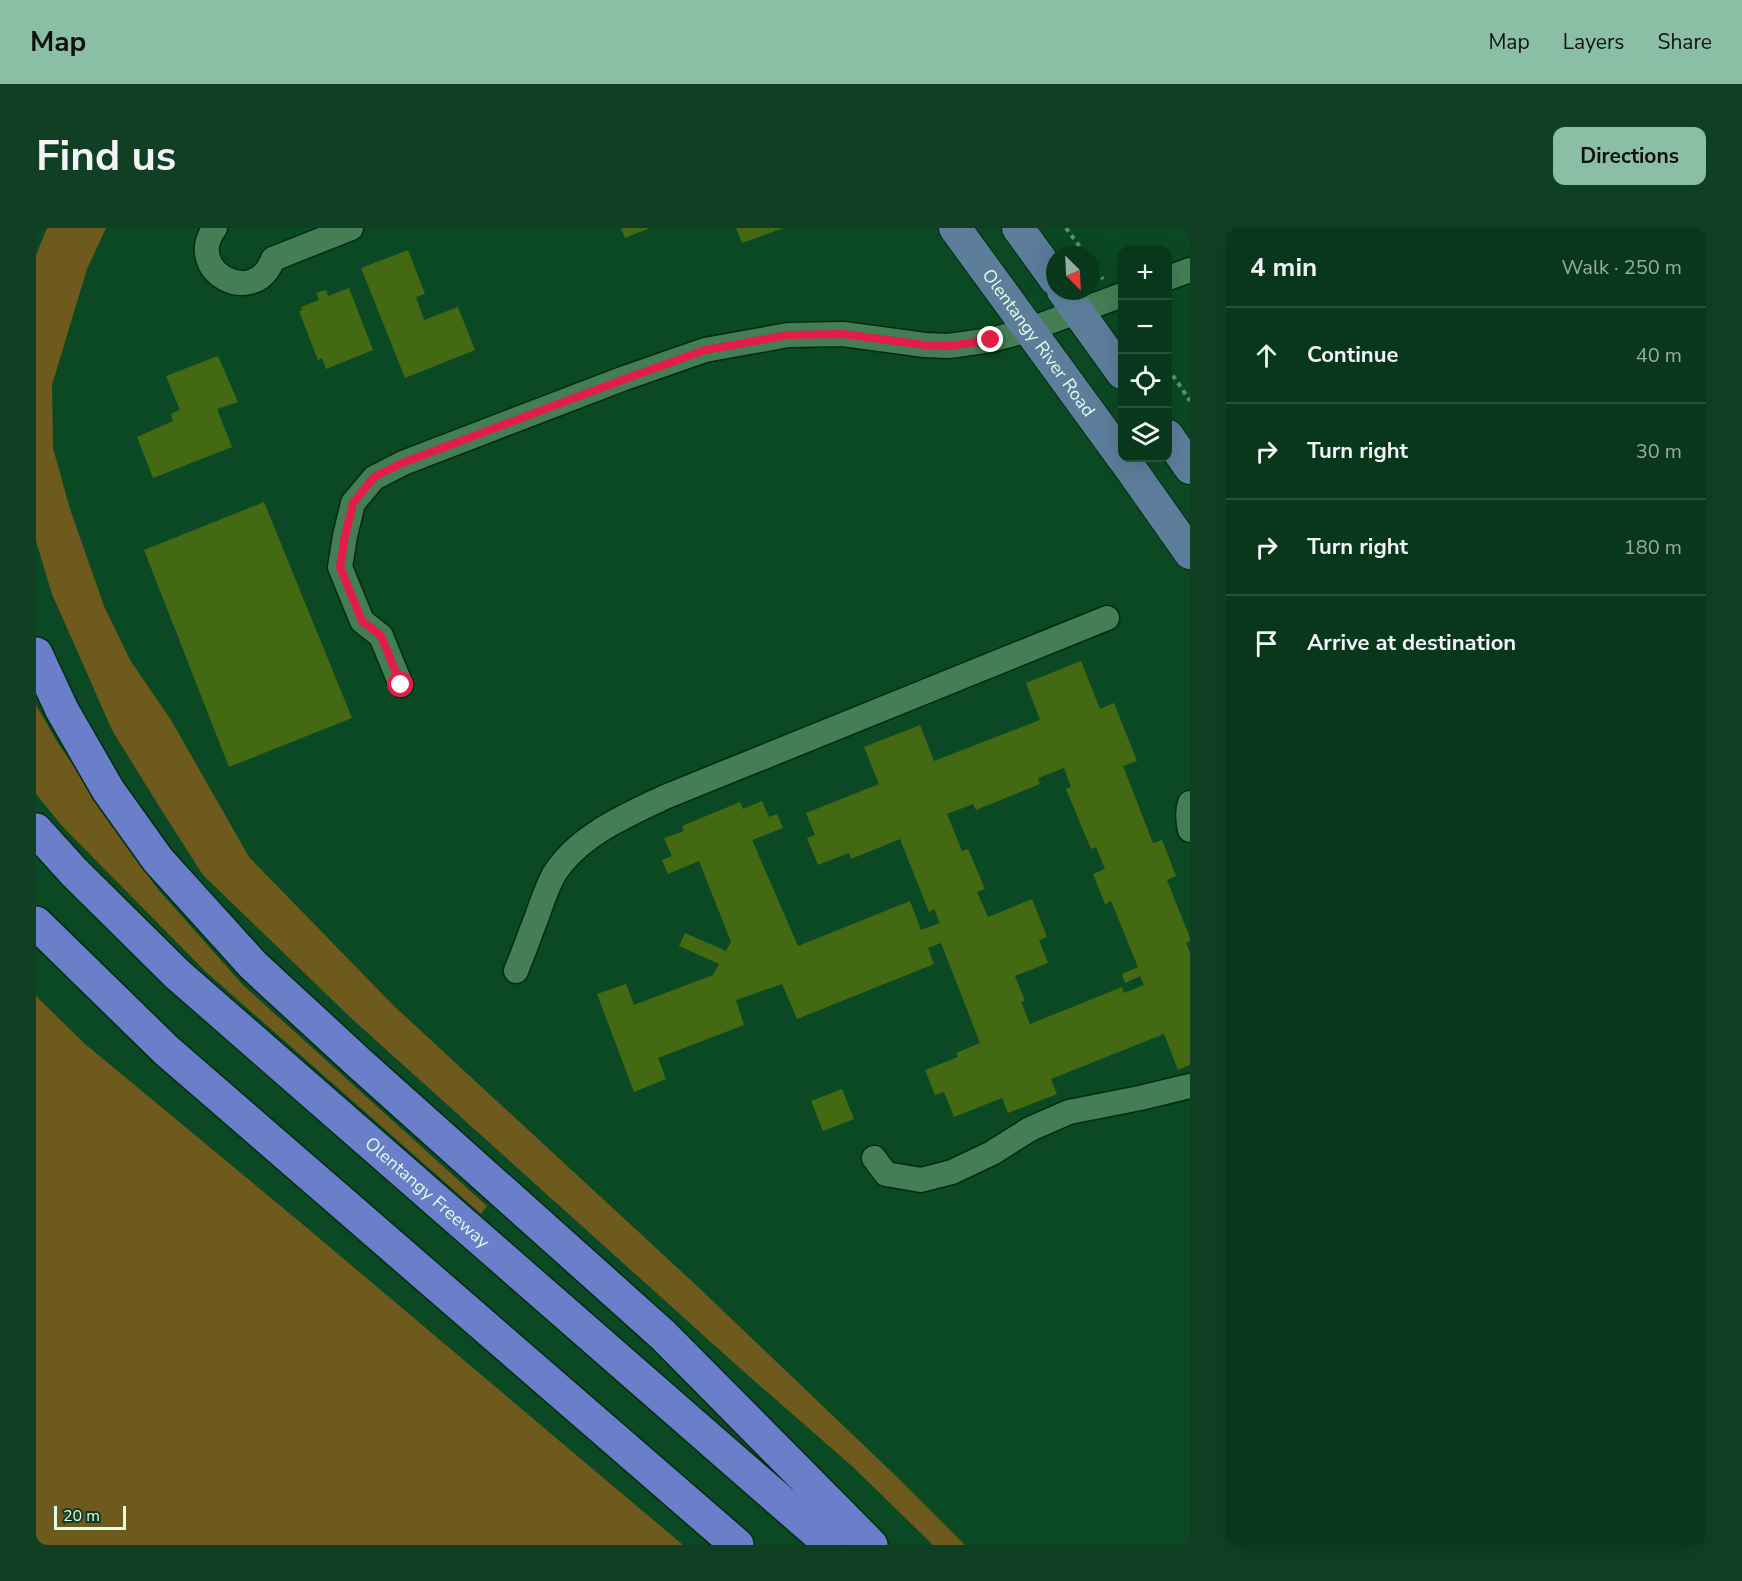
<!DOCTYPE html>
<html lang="en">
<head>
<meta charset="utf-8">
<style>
  :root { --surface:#08371b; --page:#113f24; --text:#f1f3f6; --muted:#98aca3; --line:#29513a; --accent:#8abfa5 }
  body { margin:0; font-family:"Nunito Sans",sans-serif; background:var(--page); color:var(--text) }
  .controls { position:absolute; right:18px; top:18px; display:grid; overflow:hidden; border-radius:12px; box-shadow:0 6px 24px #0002 }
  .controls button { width:54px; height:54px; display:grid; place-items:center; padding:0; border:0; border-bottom:2px solid var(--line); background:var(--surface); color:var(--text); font:30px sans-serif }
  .compass { position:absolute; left:1010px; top:18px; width:54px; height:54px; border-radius:50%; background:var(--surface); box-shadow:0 6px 24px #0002; rotate:156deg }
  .scale { position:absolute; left:18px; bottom:15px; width:72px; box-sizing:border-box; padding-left:6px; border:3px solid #dffde5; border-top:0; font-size:16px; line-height:21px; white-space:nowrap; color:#dffde5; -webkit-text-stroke:4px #103c20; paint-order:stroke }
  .stop { position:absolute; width:18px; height:18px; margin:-14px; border:4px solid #e11d48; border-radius:50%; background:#fff }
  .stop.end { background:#e11d48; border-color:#fff; box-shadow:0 2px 6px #0008 }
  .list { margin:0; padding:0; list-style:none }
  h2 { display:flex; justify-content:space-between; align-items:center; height:78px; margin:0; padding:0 24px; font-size:26px }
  h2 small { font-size:20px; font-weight:400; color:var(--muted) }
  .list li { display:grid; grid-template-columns:39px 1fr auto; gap:18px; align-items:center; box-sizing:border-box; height:96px; padding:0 24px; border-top:2px solid var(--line) }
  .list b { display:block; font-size:22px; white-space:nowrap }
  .list em { font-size:20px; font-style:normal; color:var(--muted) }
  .icon { flex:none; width:33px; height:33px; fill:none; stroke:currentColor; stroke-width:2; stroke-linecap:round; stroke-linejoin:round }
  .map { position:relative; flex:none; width:1154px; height:1317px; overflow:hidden; border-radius:12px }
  header { display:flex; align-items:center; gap:36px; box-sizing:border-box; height:84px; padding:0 30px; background:var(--accent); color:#111 }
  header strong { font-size:28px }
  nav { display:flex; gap:33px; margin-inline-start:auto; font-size:21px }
  .intro { display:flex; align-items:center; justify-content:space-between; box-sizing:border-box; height:144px; padding:0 36px }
  h1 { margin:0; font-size:42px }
  .button { padding:15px 27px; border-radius:12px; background:var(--accent); color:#111; font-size:21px; font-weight:700 }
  main { display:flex; gap:36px; padding:0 36px }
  aside { flex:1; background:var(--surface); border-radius:12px; box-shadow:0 6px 24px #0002 }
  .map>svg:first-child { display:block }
</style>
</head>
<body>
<header>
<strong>Map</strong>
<nav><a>Map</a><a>Layers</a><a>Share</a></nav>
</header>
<div class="intro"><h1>Find us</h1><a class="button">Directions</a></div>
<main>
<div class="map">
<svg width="1154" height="1317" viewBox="0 0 1154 1317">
  <rect width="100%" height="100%" fill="#0b4924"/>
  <path fill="#6d5a1c" d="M11,0H70L51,41L16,157L17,220L34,281L68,378L94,432L135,492L213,629L358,778L660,1057L861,1249L929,1317H897L817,1239L707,1143L315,790L167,647L126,583L76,502L16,366L0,313V27Z
    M0,477L22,515L121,660L207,757L451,978L445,986L169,743L27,599L0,566Z
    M0,768L49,816L264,994L647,1317H0Z"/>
  <path fill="#436a13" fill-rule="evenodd" d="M585,0H614L589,10Z
    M700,0H748L706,15Z
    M372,22L389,66L380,69L388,92L422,79L439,122L369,150L325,40Z
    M313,60L337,122L290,141L286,130L282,132L263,83L266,82L265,79L283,72L280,65L290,62L292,68Z
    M182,128L202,174L181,181L196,219L117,250L101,209L137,193L135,186L144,182L130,148Z
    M228,274L316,490L193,539L108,322Z
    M1045,433L1064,481L1078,475L1101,533L1087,538L1117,615L1126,612L1140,648L1131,652L1154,710V713L1150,715L1154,724V837L1142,842L1128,806L1015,851L1021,866L972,885L966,870L918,889L908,864L899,867L889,842L922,829L920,825L944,815L905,715L892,720L898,736L761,791L746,756L700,772L708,797L622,830L630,851L598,864L561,766L590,756L598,777L677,747L683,736L643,718L649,705L690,723L695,714L663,633L632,646L626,632L636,628L628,610L648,603L646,598L704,574L707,581L726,573L733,589L741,586L747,600L716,612L762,718L874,673L885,702L904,695L898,681L893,684L864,611L815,631L813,625L782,637L771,610L779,607L770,585L843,556L828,519L884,497L898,533L1004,492L990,455ZM1028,540L1035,559L1030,561L1055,621L1060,619L1069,641L1057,646L1069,676L1075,673L1102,739L1086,746L1089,755L1104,748L1108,757L1088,765L1086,759L994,796L985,774L989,773L979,748L1012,735L1003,712L1011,709L996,671L952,689L941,664L949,661L932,621L926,623L911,586L937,576L940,582L1004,556L1002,550Z
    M806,861L818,891L787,903L775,873Z"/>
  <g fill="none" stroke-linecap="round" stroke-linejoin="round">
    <defs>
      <path id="minor" d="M179,0C147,42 218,82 237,31L315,0
        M1132,50L1154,42
        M365,457L345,408L326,393L304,339L309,308L317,275L338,250L367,235L586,151L669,122L752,107L807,106L889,117L913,118L955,112L992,102L1086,67
        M1154,575C1151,584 1152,593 1154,602
        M480,743C487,726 493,709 500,691C505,677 510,662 517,648C541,608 589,588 629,569L1071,390
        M838,930L850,946L885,952L916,944L956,925L994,901L1033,884L1104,870L1154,858"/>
      <g id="major">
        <path id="s1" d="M919,0L1086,229"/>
        <path d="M982,0L1019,51"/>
        <path d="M1027,63L1086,145"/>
        <path d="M1132,208L1154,240"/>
        <path d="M1087,230L1154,325"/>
      </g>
      <g id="highway">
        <path d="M0,426L26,482L72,562L122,632L217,737L322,834L627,1107L835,1317"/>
        <path id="s2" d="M0,602L38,644L141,746L795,1317"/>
        <path d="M0,695L130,822L701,1317"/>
      </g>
    </defs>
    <use href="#minor" stroke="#002d11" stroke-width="27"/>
    <use href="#major" stroke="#002d11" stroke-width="34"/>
    <use href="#highway" stroke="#002d11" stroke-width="36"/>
    <path stroke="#609172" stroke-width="4" stroke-dasharray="4.5 4.5" stroke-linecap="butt" d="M1030,0L1050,27
      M1055,35L1067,51
      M1132,140L1154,173"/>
    <use href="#minor" stroke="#457e55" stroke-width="24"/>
    <use href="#major" stroke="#5c7e9b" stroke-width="32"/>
    <use href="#highway" stroke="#6b7eca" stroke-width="33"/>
  </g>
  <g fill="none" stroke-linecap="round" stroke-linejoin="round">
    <path stroke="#e11d48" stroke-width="8" d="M365,457L345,408L326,393L304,339L309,308L317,275L338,249L366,235L586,152L669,122L752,107L807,106L889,117L913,118L955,112"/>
  </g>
  <g text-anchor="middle" stroke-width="5" stroke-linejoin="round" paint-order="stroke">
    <g font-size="18" fill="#dffde5" stroke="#103c20">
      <text dy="6" stroke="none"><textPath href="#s1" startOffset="142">Olentangy River Road</textPath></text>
      <text dy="6" stroke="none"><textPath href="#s2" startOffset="534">Olentangy Freeway</textPath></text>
    </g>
  </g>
</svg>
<div class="controls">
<button>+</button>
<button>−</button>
<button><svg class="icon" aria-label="locate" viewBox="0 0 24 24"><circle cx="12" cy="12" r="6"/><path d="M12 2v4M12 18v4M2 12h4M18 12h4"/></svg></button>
<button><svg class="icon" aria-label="layers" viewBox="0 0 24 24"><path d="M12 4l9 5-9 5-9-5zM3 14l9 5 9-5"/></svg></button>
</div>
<svg class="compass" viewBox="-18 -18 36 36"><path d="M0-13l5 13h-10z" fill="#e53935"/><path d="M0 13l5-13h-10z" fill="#98aca3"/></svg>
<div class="scale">20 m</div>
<div class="stop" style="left:365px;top:457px"></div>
<div class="stop end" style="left:955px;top:112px"></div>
</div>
<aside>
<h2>4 min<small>Walk · 250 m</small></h2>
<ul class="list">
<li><svg class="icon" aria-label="ahead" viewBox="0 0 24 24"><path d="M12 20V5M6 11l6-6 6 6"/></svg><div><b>Continue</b></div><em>40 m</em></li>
<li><svg class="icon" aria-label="right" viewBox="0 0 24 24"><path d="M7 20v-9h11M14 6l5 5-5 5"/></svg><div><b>Turn right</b></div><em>30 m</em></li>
<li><svg class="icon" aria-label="right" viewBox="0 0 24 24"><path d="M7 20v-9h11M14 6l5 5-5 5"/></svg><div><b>Turn right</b></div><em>180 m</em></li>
<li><svg class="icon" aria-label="arrive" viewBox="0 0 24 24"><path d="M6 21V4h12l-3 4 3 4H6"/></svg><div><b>Arrive at destination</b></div></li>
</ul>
</aside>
</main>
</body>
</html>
